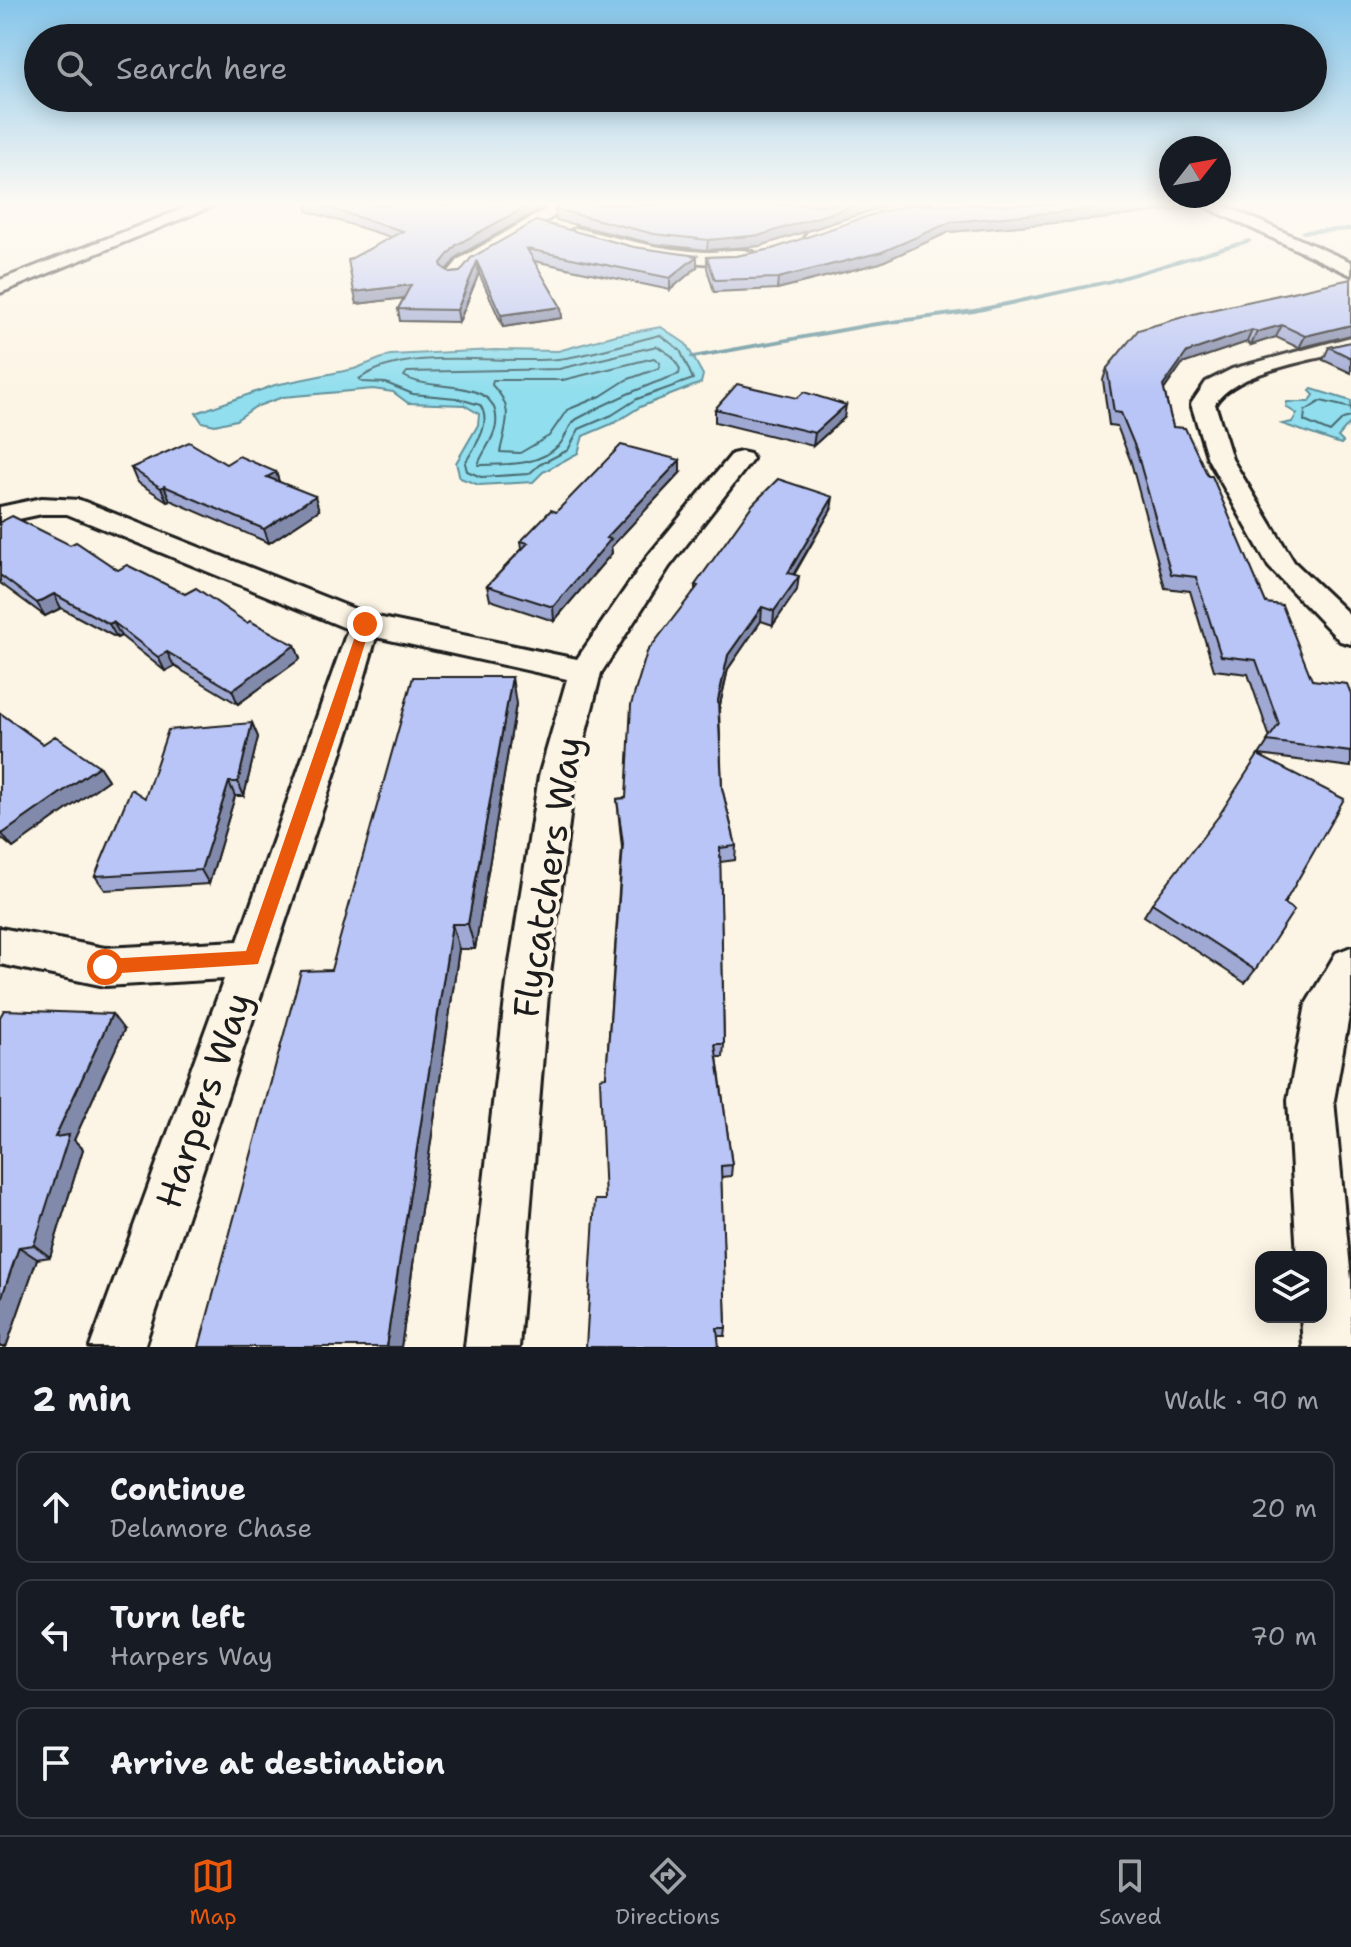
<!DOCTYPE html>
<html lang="en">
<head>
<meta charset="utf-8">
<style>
  :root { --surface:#171b24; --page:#20242c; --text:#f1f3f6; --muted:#9ea1a6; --line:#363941; --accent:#ea580c }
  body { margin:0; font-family:"Shantell Sans",sans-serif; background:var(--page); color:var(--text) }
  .controls { position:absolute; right:24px; bottom:24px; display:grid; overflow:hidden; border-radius:16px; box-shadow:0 4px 20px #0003 }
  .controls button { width:72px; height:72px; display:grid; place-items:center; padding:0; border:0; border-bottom:2px solid var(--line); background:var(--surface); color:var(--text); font:40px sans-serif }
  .compass { position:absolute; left:1159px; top:136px; width:72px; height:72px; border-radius:50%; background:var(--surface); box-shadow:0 4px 20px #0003; rotate:59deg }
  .stop { position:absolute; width:24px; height:24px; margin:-18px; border:6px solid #ea580c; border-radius:50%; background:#fff }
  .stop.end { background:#ea580c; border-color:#fff; box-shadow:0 2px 8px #0008 }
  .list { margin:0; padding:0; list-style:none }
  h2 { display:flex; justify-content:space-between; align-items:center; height:104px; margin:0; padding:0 32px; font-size:34px }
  h2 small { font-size:26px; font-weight:400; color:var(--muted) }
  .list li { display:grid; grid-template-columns:52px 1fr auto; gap:24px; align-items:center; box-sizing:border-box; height:112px; margin:0 16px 16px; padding:0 16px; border:2px solid var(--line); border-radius:16px }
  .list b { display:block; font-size:30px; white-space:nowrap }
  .list p { margin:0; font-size:26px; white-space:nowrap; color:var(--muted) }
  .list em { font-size:26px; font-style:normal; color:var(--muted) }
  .icon { flex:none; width:44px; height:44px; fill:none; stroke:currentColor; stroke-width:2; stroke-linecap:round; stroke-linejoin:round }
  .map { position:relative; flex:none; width:1351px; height:1347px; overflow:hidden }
  .search { position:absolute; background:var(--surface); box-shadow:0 4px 20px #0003; left:24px; right:24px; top:24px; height:88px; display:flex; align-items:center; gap:20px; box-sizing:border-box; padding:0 28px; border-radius:44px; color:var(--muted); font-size:30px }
  .sheet { height:488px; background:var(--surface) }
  nav { display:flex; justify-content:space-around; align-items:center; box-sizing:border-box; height:112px; border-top:2px solid var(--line); background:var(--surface); font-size:22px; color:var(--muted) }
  nav a { display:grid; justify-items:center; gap:4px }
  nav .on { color:var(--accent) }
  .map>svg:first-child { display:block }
</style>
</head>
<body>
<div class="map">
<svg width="1351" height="1347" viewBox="0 0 1351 1347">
  <rect width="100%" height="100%" fill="#fcf5e5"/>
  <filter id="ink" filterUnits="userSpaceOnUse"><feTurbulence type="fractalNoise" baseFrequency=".0125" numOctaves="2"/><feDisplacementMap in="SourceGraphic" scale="16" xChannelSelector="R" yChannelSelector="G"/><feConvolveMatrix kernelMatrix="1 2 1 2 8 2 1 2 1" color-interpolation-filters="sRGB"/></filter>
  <g filter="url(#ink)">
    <path fill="#90deee" stroke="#62909a" stroke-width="2" d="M661,327L686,344L703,375L701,383L640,407L616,422L583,436L578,453L543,472L533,482L479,485L460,478L456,463L478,425L479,414L464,405L408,403L393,392L373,389L283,397L255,407L236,420L215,425L202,422L196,413L275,385L354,369L390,355L495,350L558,351L616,335Z
      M1312,389L1351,401V422L1338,437L1343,442L1341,444L1282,424L1292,422L1297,414L1286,407L1287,402H1309L1314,395L1310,391Z"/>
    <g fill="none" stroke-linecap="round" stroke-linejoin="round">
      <path stroke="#4a6a70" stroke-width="2" d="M660,335L680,350L693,379L637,399L612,415L579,429L568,450L539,465L529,474L481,477L467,471L465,463C475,446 493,423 480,405L456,398L413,394L386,383L362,382L359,379C406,345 501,365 558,359C592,355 627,343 660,335Z
        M657,346L672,356L680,369L679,374C643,386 610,401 577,419C568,424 567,436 560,444C539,467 506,464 478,465C482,452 494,440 496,425C501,375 432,394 404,376L407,372L559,369Z
        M654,358L660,363L659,368L626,380L601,396L567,410L549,436L520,453L500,452C506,424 515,407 492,385L493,380H563Z
        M1351,408L1321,401L1305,411L1304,421L1330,432L1343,419L1351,417"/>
      <path fill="#62909a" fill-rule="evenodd" d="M1351,227V231L1303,234L1300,232L1303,230Z
        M1249,239L1252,241L1251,242L1111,283L974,313L870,327L693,359L689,357L693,355L870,323L974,309L1108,280Z"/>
      <defs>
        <path id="street" d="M193,205H215L0,293V280Z
          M553,205H572L471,267L461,280L454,282L445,276L459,259Z
          M890,205H932L924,210L883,216L814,241L805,236L808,232Z
          M1202,205H1223L1351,262V275Z
          M576,228C618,238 661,250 705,252C720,253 748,245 759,256C735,280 603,245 570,237L567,233Z
          M1351,337V350C1314,360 1235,371 1215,404L1232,459L1294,562L1351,616V644L1340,641L1269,567L1208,459L1191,404L1206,382L1232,369Z
          M741,452L750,454L753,459L669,567L601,673L575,776L549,982L519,1347H465L507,982L539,776L567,679L376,637L352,721L144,1347H90L224,979L105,986L0,964V928L105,948L238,941L348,629L67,514H42L0,523V507L42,498L80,500L372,616L577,659L648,556L732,454Z
          M1351,947V1005L1334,1100L1351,1280V1347H1303L1301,1317H1321V1257H1297L1288,1100L1306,1004L1336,953Z"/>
      </defs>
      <use href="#street" stroke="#1c1c1c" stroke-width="6"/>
      <use href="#street" fill="#fcf5e5" fill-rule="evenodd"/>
    </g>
    <path fill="#9fa9d4" stroke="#1c1c1c" stroke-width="2" d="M306,205H548L458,256L446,270L451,273L460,272L536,221L697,267L670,290L534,261L562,318L503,327L479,273L459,322L400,321L398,309L404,298L357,304L391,237L307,211Z
      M885,206L760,246L707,250L654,244L556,220L555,209Z
      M1199,206L1099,219L949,232L880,263L777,289L714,292L707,268V257L736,256L772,249Z
      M1351,279L1299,348L1276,337L1251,345L1247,342L1182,364L1164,390L1173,427L1266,603L1312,680L1351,694V767L1259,755L1270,738L1248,674L1214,670L1190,591L1165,588L1131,462L1117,426L1109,425L1103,380L1107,368Z
      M1351,342V373L1323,360L1329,347Z
      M715,409L844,418L813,446L715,422Z
      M226,464L276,472L279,482L319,510L269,543L170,500L167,501L137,482L131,468Z
      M680,473L611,547L612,553L554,621L490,600L487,586L522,549L521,541L556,512Z
      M831,510L794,575L797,590L773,625L761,621L728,669L719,709L722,788L736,846L735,860L720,862L724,1044L723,1057H717L732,1165L731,1176L721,1177L726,1328L725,1336H717L605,1200L606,1077L622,848L617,799L626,798L695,591V585Z
      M0,522L247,623L295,645L300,659L238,704L174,666L165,671L121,636L117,638L61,608L45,616L0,583Z
      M516,704L475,949H459L401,1347L331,970Z
      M0,713L43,744L99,766L108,780L13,848L0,837Z
      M252,723L258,737L244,796H235L209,884L105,890L95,876L145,798Z
      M1152,903L1284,904L1255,970L1245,983L1144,916Z
      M0,1017L124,1030L74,1140L83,1149L50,1257L37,1259L6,1347H0Z"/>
    <path fill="#828aac" stroke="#1c1c1c" stroke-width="2" d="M529,205H548L458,256L443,274L441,263L456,245Z
      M857,205H892L885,206L760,246L707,250L708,240Z
      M1130,205H1200L1099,219L949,232L880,263L777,289L778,278L951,222Z
      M697,256V267L670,290V278Z
      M477,262L479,273L459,322L457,310Z
      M411,285L413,297L357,304L354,292Z
      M561,307L562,318L503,327L501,315Z
      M1282,325L1276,337L1251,345L1257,332Z
      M1351,325V335L1299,348L1305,336Z
      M1252,330L1247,342L1182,364L1158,398L1163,386L1187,352Z
      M846,405L844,418L813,446L815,433Z
      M680,460V473L611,547L612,553L554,621L553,607L606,538Z
      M276,472L280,485L267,477Z
      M164,486L170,500L167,501L161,488Z
      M315,496L319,510L269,543L264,529Z
      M833,497L831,510L786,587L788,573Z
      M799,576L797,590L773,625L774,611Z
      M54,594L61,608L45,616L37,603Z
      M762,607L761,621L728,669L718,714V700L728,655Z
      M113,622L121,636L117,638L109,624Z
      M295,645L300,659L238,704L232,690Z
      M167,652L174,666L165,671L158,657Z
      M512,677L516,704L475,949L468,924Z
      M252,723L258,737L244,796L238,782Z
      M99,766L108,780L13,848L2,834Z
      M229,782L235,796L209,884L201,870Z
      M452,924L459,949L401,1347H386Z
      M112,1014L124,1030L74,1140L83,1149L50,1257L34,1245L55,1137Z
      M19,1247L37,1259L6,1347H0V1302Z"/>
    <path fill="#b9c5f6" stroke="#1c1c1c" stroke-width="2" d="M318,205H529L456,245L441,263L442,267L451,273L460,272L471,258L536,221L634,247L697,256L670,278L527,249L561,307L501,315L477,262L457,310L398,309L411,285L354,292L348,260L403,231Z
      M561,205H857L761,235L708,240L654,234L555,209Z
      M913,205H1130L951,222L882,252L778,278L715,280L707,257L736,256L772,249L880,212Z
      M1351,279V325L1305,336L1282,325L1257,332L1252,330L1187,352L1163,386L1173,427L1185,428L1208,476H1212L1266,603L1282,605L1312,680L1347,684L1351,694V752L1267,741L1279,724L1256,660L1221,656L1196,577L1171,574L1136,449L1121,413L1114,412L1107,368L1138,330L1197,313Z
      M1351,342V358L1329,347Z
      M737,384L797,398L804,392L846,405L815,433L715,409Z
      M189,442L226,464L239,456L276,472L267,477L315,496L264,529L164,486L161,488L131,468Z
      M621,445L680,460L606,538L611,539L553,607L487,586L528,543L521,541L551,510L556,512Z
      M778,479L833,497L788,573L799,576L774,611L762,607L728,655L718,700L722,788L736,846L720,848L724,1044H715L732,1165L721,1166L726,1328H717L719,1347H586L595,1200H605L600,1078L606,1077L623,844L617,799L626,798L631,705L647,652L698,586L695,585L753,504Z
      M12,516L70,545L76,542L118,570L127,565L185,594L196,588L247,623L250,621L295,645L232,690L167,652L158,657L113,622L109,624L54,594L37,603L0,575V522Z
      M413,677H512L468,924H452L386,1347H199L301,971L331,970Z
      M0,713L43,744L55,736L99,766L2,834L0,832Z
      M252,723L238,782H229L201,870L95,876L131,789L145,798L168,730Z
      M1258,755L1344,799L1284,904L1294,910L1255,970L1152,903L1218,817Z
      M4,1010L112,1014L55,1137L69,1135L34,1245L19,1247L0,1302V1017Z"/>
  </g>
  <linearGradient id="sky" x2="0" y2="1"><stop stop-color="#85c5ea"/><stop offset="0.52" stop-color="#fefaf3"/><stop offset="1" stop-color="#fefaf3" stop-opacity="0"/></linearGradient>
  <rect width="1351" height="393" fill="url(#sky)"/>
  <path fill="#ea580c" d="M360,622L371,624L341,721L258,964L105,974L99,972L97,967L105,959L246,951Z"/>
  <g text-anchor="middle" stroke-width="8" stroke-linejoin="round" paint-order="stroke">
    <g font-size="36" fill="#1c1c1c" stroke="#fcf5e5">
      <text transform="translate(547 877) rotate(-81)" y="13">Flycatchers Way</text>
      <text transform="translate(203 1100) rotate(-71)" y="13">Harpers Way</text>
    </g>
  </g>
</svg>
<div class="controls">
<button><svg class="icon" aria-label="layers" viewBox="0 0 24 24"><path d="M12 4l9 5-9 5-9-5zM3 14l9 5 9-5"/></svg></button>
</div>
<svg class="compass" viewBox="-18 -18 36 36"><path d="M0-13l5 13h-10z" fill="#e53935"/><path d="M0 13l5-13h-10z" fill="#9ea1a6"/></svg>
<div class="stop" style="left:105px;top:967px"></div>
<div class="stop end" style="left:365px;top:624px"></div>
<div class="search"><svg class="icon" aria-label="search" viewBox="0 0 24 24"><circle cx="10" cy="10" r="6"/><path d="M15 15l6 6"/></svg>Search here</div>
</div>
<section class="sheet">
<h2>2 min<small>Walk · 90 m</small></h2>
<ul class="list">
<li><svg class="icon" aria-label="ahead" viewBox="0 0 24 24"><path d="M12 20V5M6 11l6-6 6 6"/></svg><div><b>Continue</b><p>Delamore Chase</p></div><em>20 m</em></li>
<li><svg class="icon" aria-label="left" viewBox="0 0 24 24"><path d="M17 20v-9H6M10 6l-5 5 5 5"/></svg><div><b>Turn left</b><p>Harpers Way</p></div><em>70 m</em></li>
<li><svg class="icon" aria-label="arrive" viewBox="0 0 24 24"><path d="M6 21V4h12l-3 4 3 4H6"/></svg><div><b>Arrive at destination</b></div></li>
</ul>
</section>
<nav>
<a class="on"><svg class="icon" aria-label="map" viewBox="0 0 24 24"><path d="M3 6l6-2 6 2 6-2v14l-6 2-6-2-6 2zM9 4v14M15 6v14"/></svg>Map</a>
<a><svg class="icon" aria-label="directions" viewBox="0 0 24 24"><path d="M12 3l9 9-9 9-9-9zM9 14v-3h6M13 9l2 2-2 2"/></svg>Directions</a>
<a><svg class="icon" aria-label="saved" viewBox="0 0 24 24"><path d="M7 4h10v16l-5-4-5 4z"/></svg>Saved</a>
</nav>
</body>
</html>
